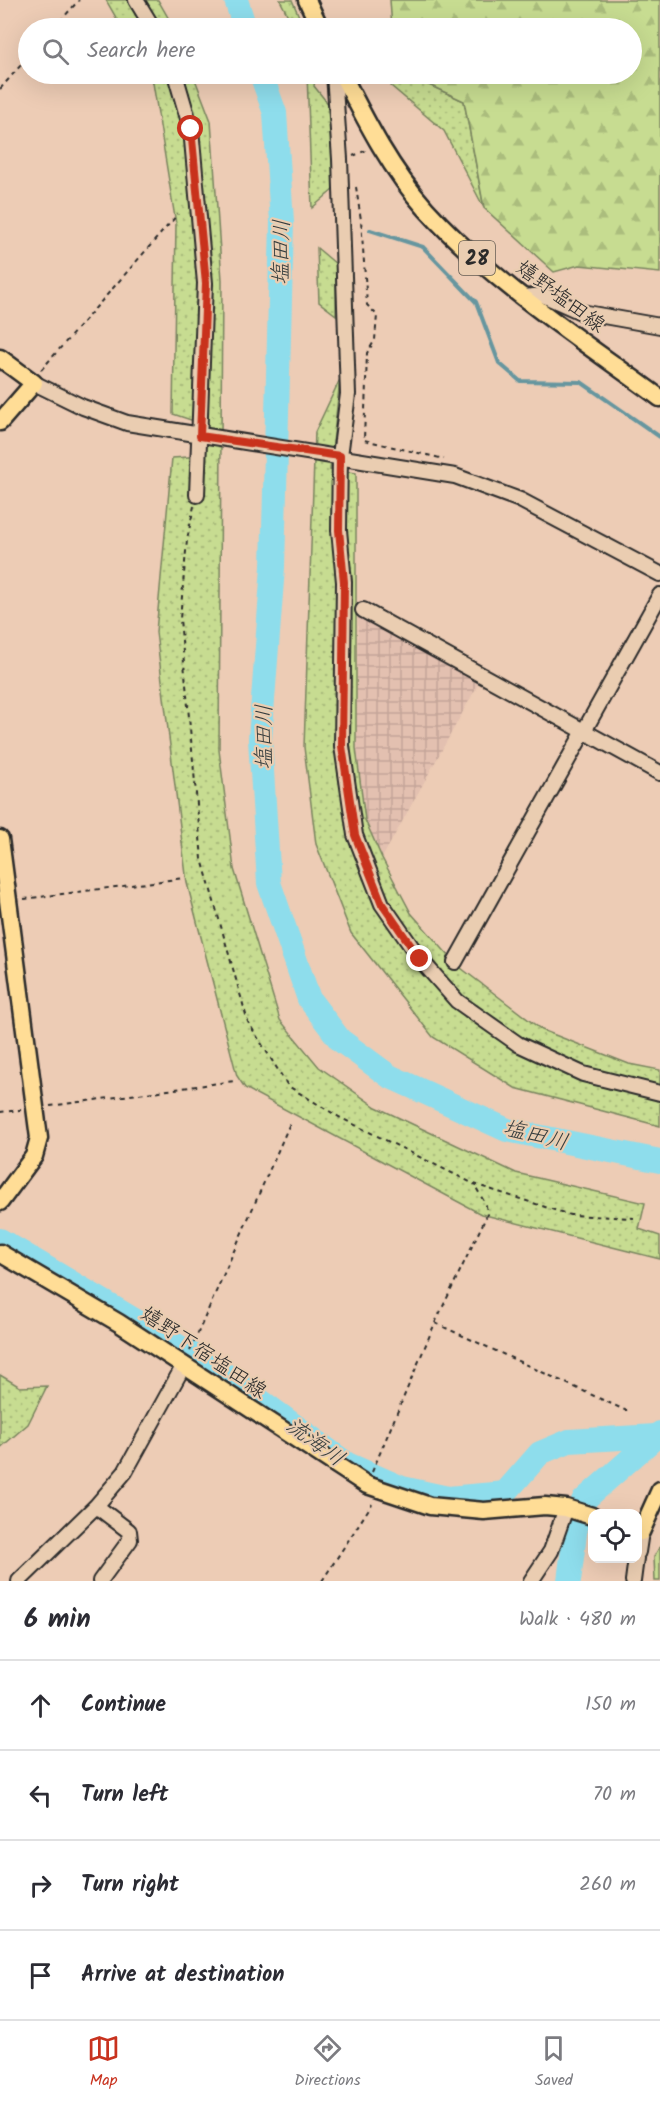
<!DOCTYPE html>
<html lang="en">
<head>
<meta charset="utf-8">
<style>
  :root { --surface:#fff; --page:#f2f2f3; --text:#2b2b33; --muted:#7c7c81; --line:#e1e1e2; --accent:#c8321e }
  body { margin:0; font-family:Kalam,"Klee One",sans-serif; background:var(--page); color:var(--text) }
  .controls { position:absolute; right:18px; bottom:18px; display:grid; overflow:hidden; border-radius:12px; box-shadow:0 6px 24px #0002 }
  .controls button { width:54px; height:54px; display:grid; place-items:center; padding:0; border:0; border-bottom:2px solid var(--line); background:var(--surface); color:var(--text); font:30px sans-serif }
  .stop { position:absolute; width:18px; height:18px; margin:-14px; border:4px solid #c8321e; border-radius:50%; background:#fff }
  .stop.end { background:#c8321e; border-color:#fff; box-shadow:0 2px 6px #0008 }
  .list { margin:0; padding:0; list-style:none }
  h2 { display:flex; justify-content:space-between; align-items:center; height:78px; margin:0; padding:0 24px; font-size:26px }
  h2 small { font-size:20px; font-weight:400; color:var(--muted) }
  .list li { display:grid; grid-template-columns:39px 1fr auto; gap:18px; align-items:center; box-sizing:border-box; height:90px; padding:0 24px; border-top:2px solid var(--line) }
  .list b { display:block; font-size:22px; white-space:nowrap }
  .list em { font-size:20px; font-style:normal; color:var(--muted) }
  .icon { flex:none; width:33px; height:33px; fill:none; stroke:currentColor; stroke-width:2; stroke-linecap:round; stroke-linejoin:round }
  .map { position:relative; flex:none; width:660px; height:1581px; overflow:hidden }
  .search { position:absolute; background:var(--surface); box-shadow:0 6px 24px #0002; left:18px; right:18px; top:18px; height:66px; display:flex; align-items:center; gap:15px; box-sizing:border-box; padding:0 21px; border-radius:33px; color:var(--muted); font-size:22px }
  .sheet { height:438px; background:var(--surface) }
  nav { display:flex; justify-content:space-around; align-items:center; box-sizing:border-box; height:84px; border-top:2px solid var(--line); background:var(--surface); font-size:16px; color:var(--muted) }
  nav a { display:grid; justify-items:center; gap:3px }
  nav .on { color:var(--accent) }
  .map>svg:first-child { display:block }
</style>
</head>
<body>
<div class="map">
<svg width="660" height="1581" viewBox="0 0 660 1581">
  <defs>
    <pattern id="industrial-grid" width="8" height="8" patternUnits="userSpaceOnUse" patternTransform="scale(1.5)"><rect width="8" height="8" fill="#e3c0b0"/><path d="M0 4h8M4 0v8" fill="none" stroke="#c3a598"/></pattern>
    <pattern id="green-dots" width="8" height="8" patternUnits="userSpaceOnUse" patternTransform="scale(1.5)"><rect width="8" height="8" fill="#c7dc91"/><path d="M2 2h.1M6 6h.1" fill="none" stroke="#abbd7d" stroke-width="1.8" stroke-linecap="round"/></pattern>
    <pattern id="forest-firs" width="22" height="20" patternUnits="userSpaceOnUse" patternTransform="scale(1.5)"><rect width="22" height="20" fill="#c7dc91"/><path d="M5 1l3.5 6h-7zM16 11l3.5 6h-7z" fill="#abbd7d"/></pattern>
  </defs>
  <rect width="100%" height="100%" fill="#edccb5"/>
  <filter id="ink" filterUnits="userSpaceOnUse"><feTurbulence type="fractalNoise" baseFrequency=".0167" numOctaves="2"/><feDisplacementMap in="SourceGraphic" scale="12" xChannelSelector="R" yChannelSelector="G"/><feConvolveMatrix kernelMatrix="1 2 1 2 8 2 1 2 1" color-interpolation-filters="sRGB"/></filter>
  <g filter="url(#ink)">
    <path fill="url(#industrial-grid)" d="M358,614L480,681L382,858L365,820L356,748Z"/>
    <path fill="url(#green-dots)" stroke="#79845e" stroke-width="1.5" d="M106,0H158L174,28H122Z
      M280,0H292L304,28H294Z
      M148,74H193L211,121L222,280L219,750L234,869L280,1020L319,1067L376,1107L516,1173L645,1203L639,1229L660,1236V1259L481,1214L245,1088L237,1076L187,883L156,632L172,458L206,456V425L173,414L176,224L153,83Z
      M307,74H316L314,86L329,105L334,189L312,208Z
      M395,74H405L464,101L484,208L444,131L391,86Z
      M317,248L336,264V315L319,302Z
      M340,379L330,470L356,473V748L365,820L382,858L411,913L457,965L542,1030L629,1064L660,1070V1126L515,1088L433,1037L351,933L316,844L304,747L315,432Z
      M0,1375L20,1387L47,1386L28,1424L0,1448Z"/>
    <path fill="url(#forest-firs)" stroke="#79845e" stroke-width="1.5" d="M390,0H660V273L579,265L554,272L484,208L464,101L405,74H632V28H392Z
      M660,1546V1581H655L654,1557Z"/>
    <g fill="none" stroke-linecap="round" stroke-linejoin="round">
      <path stroke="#66969f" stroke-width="4" d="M370,230L423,247L476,302L499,363L520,381L581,382L660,437"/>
      <path stroke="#8eddec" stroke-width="24" d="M236,0L245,28
        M261,74L275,113L282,222L273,567L260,739L269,883L309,999L340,1040L389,1076L507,1130L660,1161
        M0,1240L220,1371L347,1464L402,1488L448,1498L505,1493L540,1453L569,1441L656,1436
        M583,1501L660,1433
        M569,1581L577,1517"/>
      <defs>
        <path id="minor" d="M136,0L153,28
          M175,74L191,129L205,283L197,495
          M334,74L340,159L348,394L340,456L339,530L344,582L342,746L355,835L382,904L420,959L457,1001L518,1044L583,1074L660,1093
          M524,297L543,295L581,312L660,326
          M34,383L83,407L127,423L455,476L520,500L660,574
          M363,610L660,773
          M455,962L660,595
          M96,1506L129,1531L130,1540L100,1581
          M638,1552L641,1532
          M19,1581L96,1506L125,1472L184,1365
          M531,1581L551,1551L566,1508
          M633,1581L636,1558"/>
        <path id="major" d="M307,0L320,28
          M342,74C366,121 390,169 426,209C493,283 580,339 660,398
          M0,358L34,383L0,422
          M0,839L39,1138L34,1156L0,1202
          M0,1253L119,1323L367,1485L430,1506L484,1511L545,1506L566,1508L592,1516
          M638,1531L641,1532L660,1490"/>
      </defs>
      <use href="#minor" stroke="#2b2b2b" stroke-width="18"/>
      <use href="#major" stroke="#2b2b2b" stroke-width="21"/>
      <path stroke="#2b2b2b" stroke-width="2" stroke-dasharray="4.5 4.5" stroke-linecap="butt" d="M54,28L79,0
        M0,89L28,57
        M353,156L367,150
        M356,187L361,220L367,305L377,315L375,340L367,353L364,440L444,459
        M41,370L178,214
        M194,506L187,540L180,619L202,859L248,1022L288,1086L339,1117L474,1184L570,1215L634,1218
        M24,899L184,878
        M50,1106L234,1081
        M0,1112L21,1110
        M435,1323L487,1215L486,1205L474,1184
        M190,1351L291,1121
        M372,1472L435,1323L627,1411
        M322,1581L372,1504"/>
      <use href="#minor" stroke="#eacdb1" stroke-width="14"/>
      <use href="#major" stroke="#ffdd96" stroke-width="16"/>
    </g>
  </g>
  <g fill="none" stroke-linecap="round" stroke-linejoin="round" filter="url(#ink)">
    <path stroke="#c8321e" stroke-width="8" d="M191,129L206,283L200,436L340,456L339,530L344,582L342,746L355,835L382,904L420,959"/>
  </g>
  <g text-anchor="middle" stroke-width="4.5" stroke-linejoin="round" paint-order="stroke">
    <rect fill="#eacdb1" stroke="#645c53" stroke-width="1.5" x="459" y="241" width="36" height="34" rx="4.5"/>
    <g font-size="20" font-weight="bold" fill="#2b2b2b">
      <text x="477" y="265">28</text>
    </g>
    <g font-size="21" fill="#2b2b2b" stroke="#eacdb1">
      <text transform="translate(561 296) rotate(37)" y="7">嬉野塩田線</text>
      <text transform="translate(204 1352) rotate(34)" y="7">嬉野下宿塩田線</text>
    </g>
    <g font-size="22" font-style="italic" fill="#353d3e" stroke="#eacdb1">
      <text transform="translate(280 252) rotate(-89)" y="8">塩田川</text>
      <text transform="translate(263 737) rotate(-90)" y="8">塩田川</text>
      <text transform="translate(536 1134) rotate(14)" y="8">塩田川</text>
      <text transform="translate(316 1441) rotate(36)" y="8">流海川</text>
    </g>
  </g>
</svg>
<div class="controls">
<button><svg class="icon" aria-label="locate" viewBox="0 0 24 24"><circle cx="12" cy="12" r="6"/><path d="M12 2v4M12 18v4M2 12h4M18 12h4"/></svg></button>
</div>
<div class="stop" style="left:191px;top:129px"></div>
<div class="stop end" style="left:420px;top:959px"></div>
<div class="search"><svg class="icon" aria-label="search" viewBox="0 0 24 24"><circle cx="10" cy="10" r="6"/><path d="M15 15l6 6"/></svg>Search here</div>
</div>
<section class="sheet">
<h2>6 min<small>Walk · 480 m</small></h2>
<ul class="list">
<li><svg class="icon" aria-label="ahead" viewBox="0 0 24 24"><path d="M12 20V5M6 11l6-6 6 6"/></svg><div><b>Continue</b></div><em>150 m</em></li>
<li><svg class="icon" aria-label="left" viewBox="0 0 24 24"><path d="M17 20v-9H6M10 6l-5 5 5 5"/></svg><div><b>Turn left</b></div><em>70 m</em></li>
<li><svg class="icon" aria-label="right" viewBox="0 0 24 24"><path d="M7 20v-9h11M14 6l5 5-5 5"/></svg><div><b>Turn right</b></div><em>260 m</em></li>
<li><svg class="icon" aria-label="arrive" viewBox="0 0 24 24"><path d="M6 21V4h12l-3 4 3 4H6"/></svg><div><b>Arrive at destination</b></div></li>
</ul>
</section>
<nav>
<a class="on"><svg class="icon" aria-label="map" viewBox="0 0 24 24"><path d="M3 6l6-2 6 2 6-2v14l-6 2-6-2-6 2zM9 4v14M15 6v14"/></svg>Map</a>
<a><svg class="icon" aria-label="directions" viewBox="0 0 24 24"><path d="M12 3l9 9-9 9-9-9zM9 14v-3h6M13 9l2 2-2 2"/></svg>Directions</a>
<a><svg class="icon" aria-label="saved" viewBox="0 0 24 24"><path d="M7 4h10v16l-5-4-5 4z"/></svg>Saved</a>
</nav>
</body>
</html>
